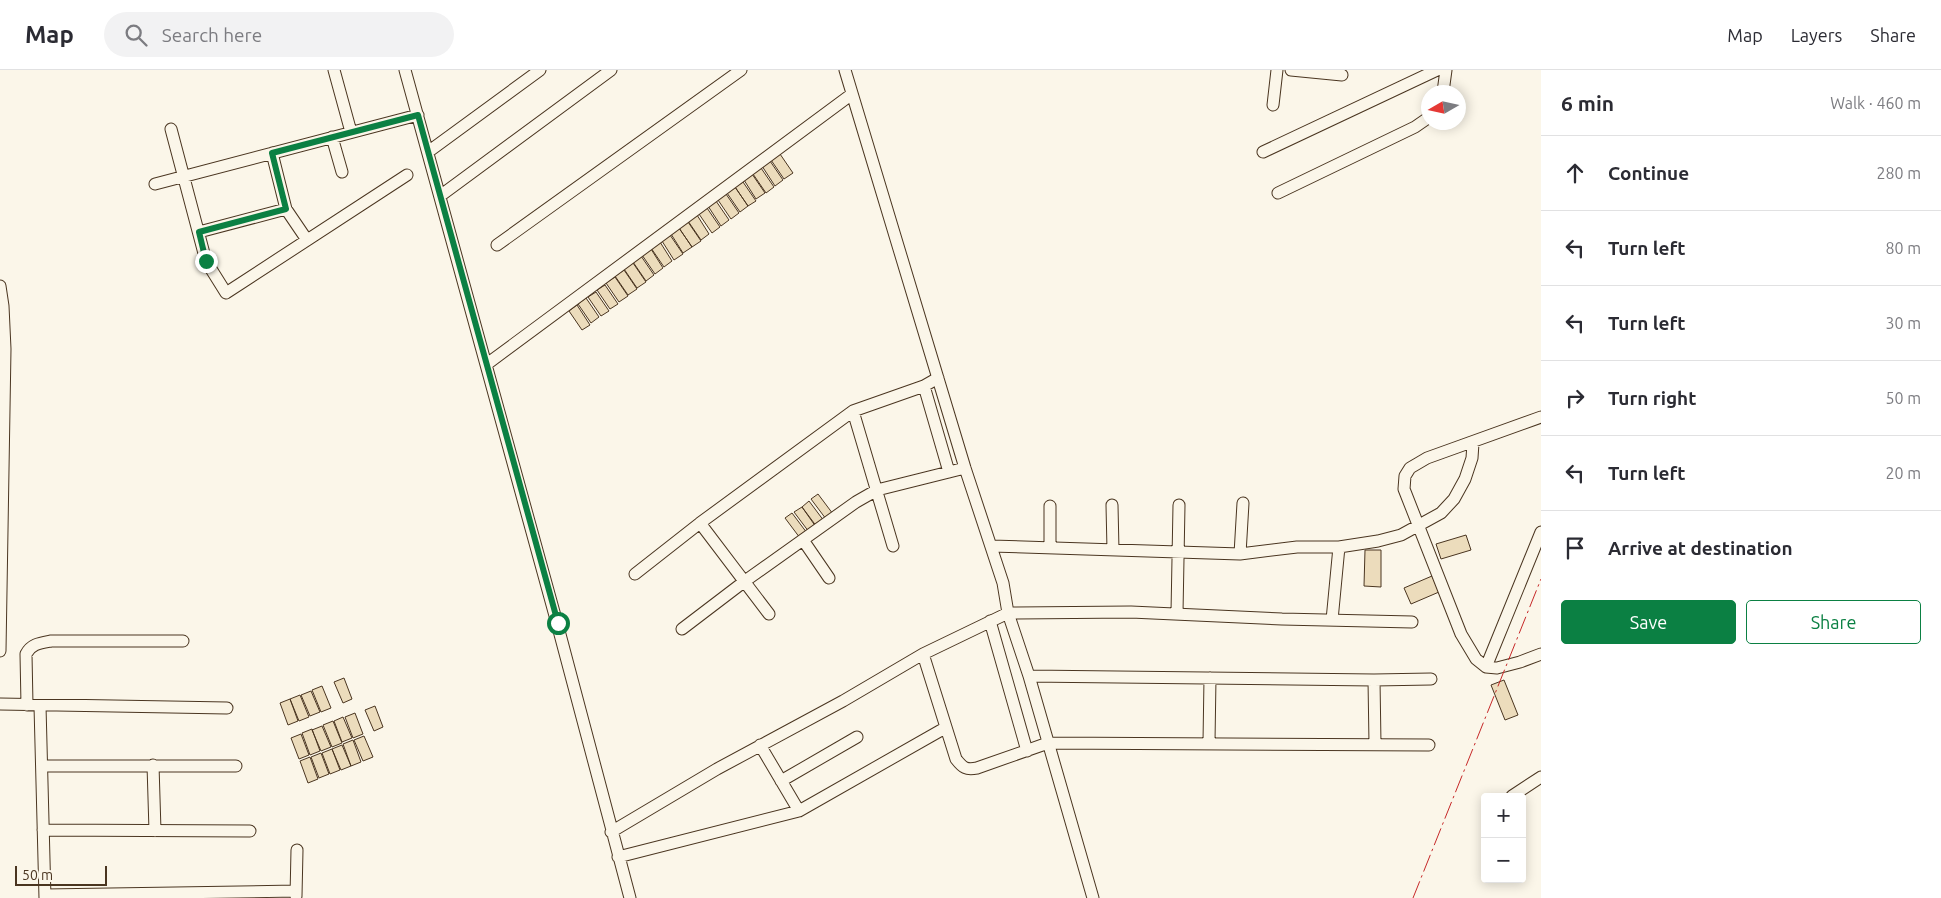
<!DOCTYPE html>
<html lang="en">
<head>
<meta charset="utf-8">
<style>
  :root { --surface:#fff; --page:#f2f2f3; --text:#2b2b33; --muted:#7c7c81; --line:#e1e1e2; --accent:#0b8043 }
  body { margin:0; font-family:Ubuntu,sans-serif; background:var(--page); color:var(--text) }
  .controls { position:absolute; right:15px; bottom:15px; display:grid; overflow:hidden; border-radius:5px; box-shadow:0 2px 12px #0003 }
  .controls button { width:45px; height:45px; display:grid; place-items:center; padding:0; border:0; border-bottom:1px solid var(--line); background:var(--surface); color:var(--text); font:25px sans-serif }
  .compass { position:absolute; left:1421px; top:15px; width:45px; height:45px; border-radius:50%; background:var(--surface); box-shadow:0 2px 12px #0003; rotate:261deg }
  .scale { position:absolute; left:15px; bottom:12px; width:92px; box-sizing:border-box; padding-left:5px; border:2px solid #4a3520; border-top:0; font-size:14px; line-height:18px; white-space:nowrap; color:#4a3520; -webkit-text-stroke:4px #fbf6e9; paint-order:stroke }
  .stop { position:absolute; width:15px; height:15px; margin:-11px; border:4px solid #0b8043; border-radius:50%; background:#fff }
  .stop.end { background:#0b8043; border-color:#fff; box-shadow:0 1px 5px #0008 }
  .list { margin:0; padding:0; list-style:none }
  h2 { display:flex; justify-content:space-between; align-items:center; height:65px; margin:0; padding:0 20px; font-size:21px }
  h2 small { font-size:16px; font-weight:400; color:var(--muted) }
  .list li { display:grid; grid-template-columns:32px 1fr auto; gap:15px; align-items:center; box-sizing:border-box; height:75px; padding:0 20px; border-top:1px solid var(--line) }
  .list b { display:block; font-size:19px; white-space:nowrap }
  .list em { font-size:16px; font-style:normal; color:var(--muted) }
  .actions { display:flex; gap:10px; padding:15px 20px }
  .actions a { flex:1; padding:11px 0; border:1px solid var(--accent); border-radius:5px; text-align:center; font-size:18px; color:var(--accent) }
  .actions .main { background:var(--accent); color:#fff }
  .icon { flex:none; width:28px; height:28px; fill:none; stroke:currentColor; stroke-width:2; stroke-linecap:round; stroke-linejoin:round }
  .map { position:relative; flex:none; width:1541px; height:828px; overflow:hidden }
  header { display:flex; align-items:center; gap:30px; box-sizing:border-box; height:70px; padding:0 25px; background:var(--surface); border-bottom:1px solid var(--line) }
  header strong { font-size:24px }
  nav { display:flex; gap:28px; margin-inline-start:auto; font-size:18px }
  .search { width:350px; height:45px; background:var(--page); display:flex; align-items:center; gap:12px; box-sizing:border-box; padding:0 18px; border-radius:28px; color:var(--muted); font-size:19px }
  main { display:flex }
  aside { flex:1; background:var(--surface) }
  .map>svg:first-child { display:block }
</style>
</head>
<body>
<header>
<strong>Map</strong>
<div class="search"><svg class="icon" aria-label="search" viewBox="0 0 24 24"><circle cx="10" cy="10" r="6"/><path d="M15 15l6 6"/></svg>Search here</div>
<nav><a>Map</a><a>Layers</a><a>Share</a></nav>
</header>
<main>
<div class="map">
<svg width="1541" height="828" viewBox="0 0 1541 828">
  <rect width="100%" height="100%" fill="#fbf6e9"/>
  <path fill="#ecdcbc" stroke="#4a3520" d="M780,84L793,103L784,109L771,90Z
    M770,91L783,110L775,116L762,96Z
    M761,98L774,117L766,123L753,104Z
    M752,104L765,123L756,129L744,110Z
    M743,112L756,131L748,136L735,117Z
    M735,117L748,136L740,142L727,123Z
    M726,124L739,143L731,149L718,130Z
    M716,131L729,150L721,156L708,136Z
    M707,138L720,157L712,163L699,144Z
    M697,145L709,164L701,170L688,151Z
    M688,152L701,171L692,177L679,158Z
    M679,158L692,177L683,183L671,164Z
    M670,165L683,184L674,190L662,171Z
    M660,172L672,191L664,197L651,178Z
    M651,179L663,198L655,204L642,185Z
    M641,186L654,205L646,211L633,192Z
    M633,193L646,212L637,218L624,199Z
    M624,200L637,219L628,225L615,206Z
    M615,207L628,226L619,232L606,213Z
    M605,215L618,234L610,239L597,220Z
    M596,222L609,241L601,246L588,227Z
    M586,228L599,247L591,253L578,234Z
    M577,235L590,255L582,260L569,241Z
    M818,424L833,444L826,449L811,429Z
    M809,431L824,451L817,457L802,437Z
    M802,437L816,457L809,462L794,442Z
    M792,443L807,463L800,468L785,448Z
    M1466,465L1471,480L1441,489L1436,474Z
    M1365,480H1381V517L1364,516Z
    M1432,506L1439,522L1411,534L1404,518Z
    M344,608L352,629L343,633L334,612Z
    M1504,610L1518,645L1505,650L1491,615Z
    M322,616L331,638L321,642L312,620Z
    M311,621L320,642L310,646L301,625Z
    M300,625L309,647L299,651L290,629Z
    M290,629L298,651L288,655L280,633Z
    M375,636L383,657L374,661L365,640Z
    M355,643L363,664L353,668L345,647Z
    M343,647L352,668L342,672L334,651Z
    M333,651L342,673L332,677L323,655Z
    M322,656L331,677L321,681L312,660Z
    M312,659L320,681L310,685L302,663Z
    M301,664L309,685L299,689L291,668Z
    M364,666L373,687L363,691L354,670Z
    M353,670L361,692L351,696L343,674Z
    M342,675L351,696L341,700L332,679Z
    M332,679L340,700L330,704L322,683Z
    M321,683L329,704L319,708L311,687Z
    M310,687L318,709L308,713L300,691Z"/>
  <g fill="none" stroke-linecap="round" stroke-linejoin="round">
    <defs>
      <path id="street" d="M334,0L351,62
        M405,0L557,553L630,828
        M845,0L965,398L1003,513L1008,543L1029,606L1093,828
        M1291,0L1342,5
        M1443,22L1446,0
        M1273,35L1277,0
        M171,59L206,191L226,223L407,105
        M332,67L342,102
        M428,82L540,0
        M1263,82L1437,0
        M272,83L286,139L307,170
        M155,114L418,45
        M1278,123L1415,57L1428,48
        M440,126L611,0
        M199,162L286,139
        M497,175L741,0
        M0,216L3,236L5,279L0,581
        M487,294L852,24
        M924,316L949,402
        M853,341L893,476
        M1541,347L1427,388L1410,398L1405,406L1404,419L1461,564L1476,589L1486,597L1497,598L1520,592L1541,584
        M1112,435L1113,480
        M1050,436V478
        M700,453L769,544
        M803,470L829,508
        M991,476L1240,484L1297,477H1339L1378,471L1401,465L1441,443L1454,429L1465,409L1472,388L1473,373
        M1240,484L1243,433
        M635,504L700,453L853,341L924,316L938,308
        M1177,543L1179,435
        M1332,550L1339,477
        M990,551L1027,681
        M682,559L745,511L856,432L877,420L965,398
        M923,584L956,689C963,698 966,700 977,698L1048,673L1429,675
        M1486,597L1541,462
        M1029,606L1374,610L1431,609
        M1374,610L1375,674
        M0,634L227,638
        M27,635L26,584C31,574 40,573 51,571H183
        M40,636L45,828
        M1209,672L1210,608
        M760,675L799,741
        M153,695L155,761
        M42,696H236
        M781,711L857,667
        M1512,726L1541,707
        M43,760L250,761
        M611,762L717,699L843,631L923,584L1008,543L1131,542L1282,549L1412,552
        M618,787L799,741L945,658
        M45,825L296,821
        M296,826L297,780"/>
    </defs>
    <use href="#street" stroke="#4a3520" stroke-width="13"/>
    <use href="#street" stroke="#fbf6e9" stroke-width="11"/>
    <path stroke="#c62828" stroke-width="1" stroke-dasharray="18 4 2.5 4" stroke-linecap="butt" d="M1413,828L1541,509"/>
  </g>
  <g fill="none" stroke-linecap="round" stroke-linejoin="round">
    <path stroke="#0b8043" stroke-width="6" d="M206,191L199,162L286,139L272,83L418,45L558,553"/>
  </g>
</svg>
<div class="controls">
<button>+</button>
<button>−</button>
</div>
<svg class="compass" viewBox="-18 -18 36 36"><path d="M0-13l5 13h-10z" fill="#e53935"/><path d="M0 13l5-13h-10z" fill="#7c7c81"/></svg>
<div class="scale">50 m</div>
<div class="stop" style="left:558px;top:553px"></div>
<div class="stop end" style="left:206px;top:191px"></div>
</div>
<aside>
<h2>6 min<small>Walk · 460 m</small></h2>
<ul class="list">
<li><svg class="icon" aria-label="ahead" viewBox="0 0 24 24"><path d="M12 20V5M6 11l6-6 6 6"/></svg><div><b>Continue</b></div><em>280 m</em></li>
<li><svg class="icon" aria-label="left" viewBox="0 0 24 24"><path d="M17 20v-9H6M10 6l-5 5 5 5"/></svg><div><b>Turn left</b></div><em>80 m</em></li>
<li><svg class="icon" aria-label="left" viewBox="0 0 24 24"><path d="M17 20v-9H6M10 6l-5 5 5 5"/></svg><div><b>Turn left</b></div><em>30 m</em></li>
<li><svg class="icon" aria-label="right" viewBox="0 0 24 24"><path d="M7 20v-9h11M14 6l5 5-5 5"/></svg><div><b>Turn right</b></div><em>50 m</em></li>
<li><svg class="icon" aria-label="left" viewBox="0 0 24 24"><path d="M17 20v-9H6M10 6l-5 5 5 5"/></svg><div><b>Turn left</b></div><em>20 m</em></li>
<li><svg class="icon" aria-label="arrive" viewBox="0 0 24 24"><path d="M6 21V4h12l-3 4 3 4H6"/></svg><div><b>Arrive at destination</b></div></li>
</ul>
<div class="actions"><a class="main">Save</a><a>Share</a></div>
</aside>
</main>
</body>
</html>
